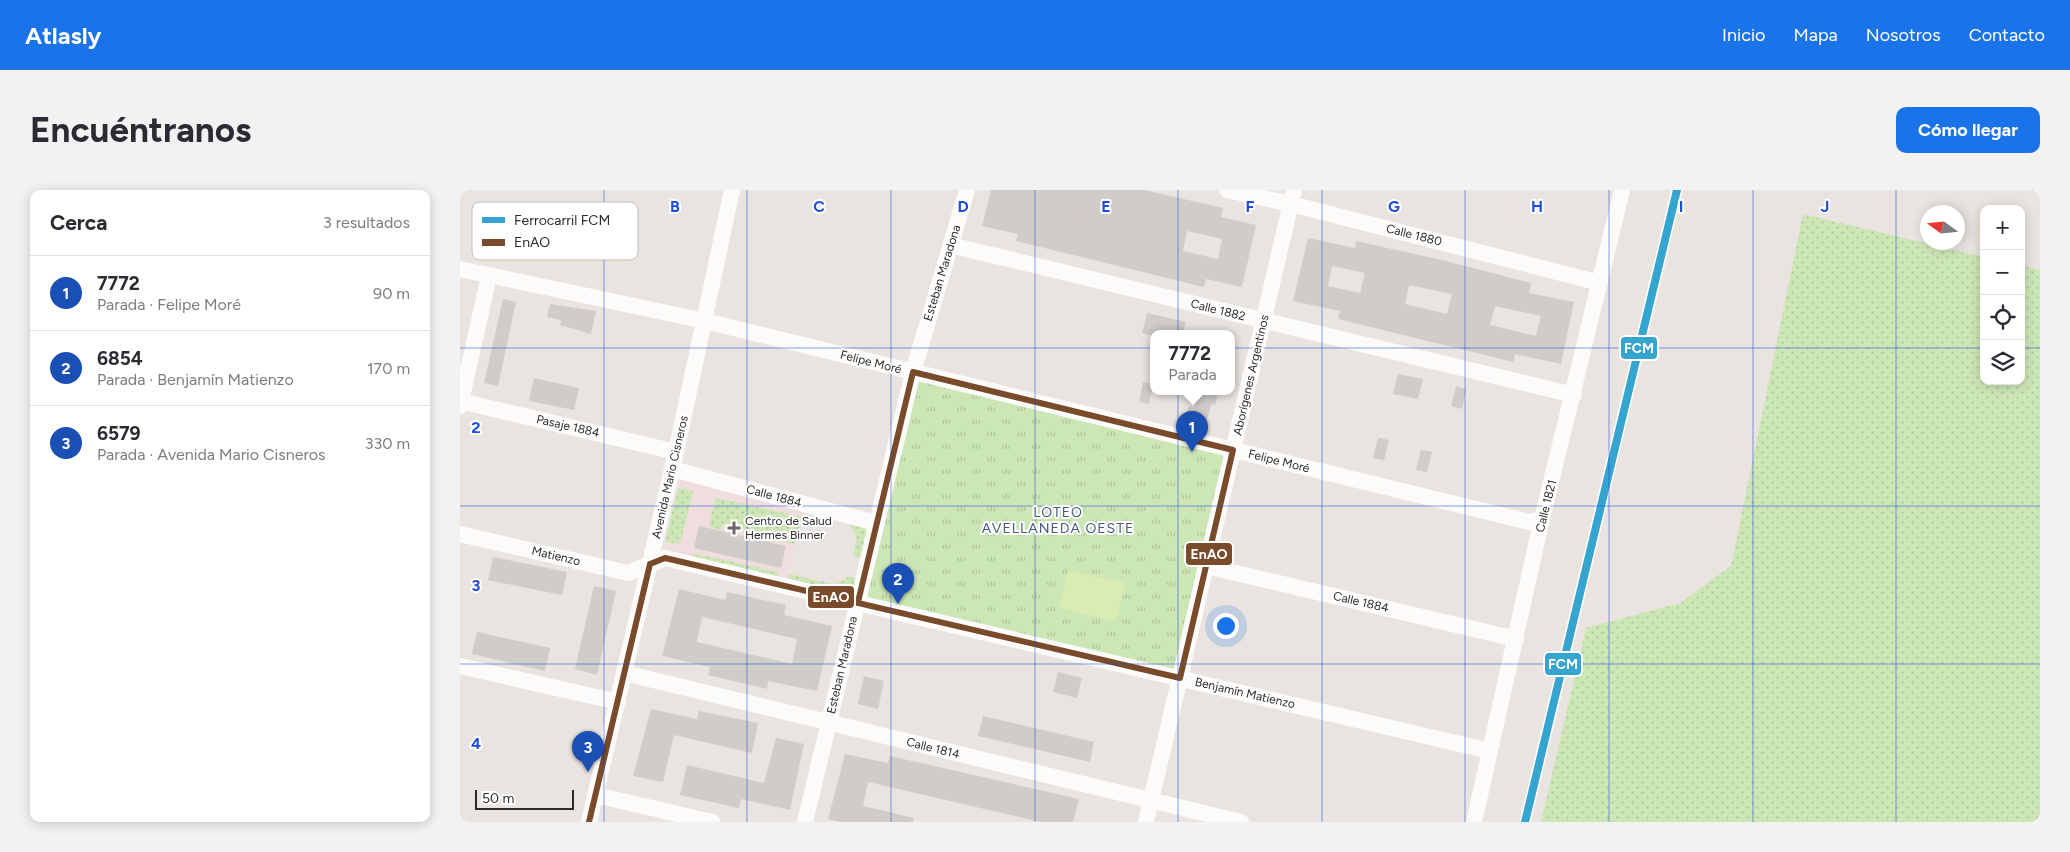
<!DOCTYPE html>
<html lang="es">
<head>
<meta charset="utf-8">
<style>
  :root { --surface:#fff; --page:#f2f2f3; --text:#2b2b33; --muted:#7c7c81; --line:#e1e1e2; --accent:#1a73e8 }
  body { margin:0; font-family:Figtree,sans-serif; background:var(--page); color:var(--text) }
  .controls { position:absolute; right:15px; top:15px; display:grid; overflow:hidden; border-radius:10px; box-shadow:0 2px 12px #0003 }
  .controls button { width:45px; height:45px; display:grid; place-items:center; padding:0; border:0; border-bottom:1px solid var(--line); background:var(--surface); color:var(--text); font:25px sans-serif }
  .compass { position:absolute; left:1460px; top:15px; width:45px; height:45px; border-radius:50%; background:var(--surface); box-shadow:0 2px 12px #0003; rotate:285deg }
  .scale { position:absolute; left:15px; bottom:12px; width:99px; box-sizing:border-box; padding-left:5px; border:2px solid #2a2a2a; border-top:0; font-size:14px; line-height:18px; white-space:nowrap; color:#2a2a2a; -webkit-text-stroke:4px #fff; paint-order:stroke }
  .you { position:absolute; left:765px; top:435px; width:18px; height:18px; margin:-12px; border:4px solid #fff; border-radius:50%; background:#1a73e8; box-shadow:0 0 0 8px #1a73e833 }
  .badge { display:grid; place-items:center; width:32px; height:32px; border-radius:50%; background:var(--accent); color:#fff; font-size:16px; font-weight:700 }
  .pin { position:absolute; translate:-50% -41px; filter:drop-shadow(0 1px 2px #0008) }
  .pin::after { content:''; position:absolute; top:26px; width:18px; height:15px; background:inherit; clip-path:polygon(0 0,100% 0,50% 100%) }
  .popup { position:absolute; left:690px; top:140px; width:85px; height:65px; box-sizing:border-box; display:grid; place-content:center; border-radius:10px; background:var(--surface); filter:drop-shadow(0 1px 4px #0005); font-size:16px; white-space:nowrap; color:var(--muted) }
  .popup b { font-size:19px; color:var(--text) }
  .popup::after { content:''; position:absolute; left:50%; top:100%; margin-left:-10px; border:10px solid transparent; border-top-color:var(--surface) }
  .list { margin:0; padding:0; list-style:none }
  h2 { display:flex; justify-content:space-between; align-items:center; height:65px; margin:0; padding:0 20px; font-size:21px }
  h2 small { font-size:16px; font-weight:400; color:var(--muted) }
  .list li { display:grid; grid-template-columns:32px 1fr auto; gap:15px; align-items:center; box-sizing:border-box; height:75px; padding:0 20px; border-top:1px solid var(--line) }
  .list b { display:block; font-size:19px; white-space:nowrap }
  .list p { margin:0; font-size:16px; white-space:nowrap; color:var(--muted) }
  .list em { font-size:16px; font-style:normal; color:var(--muted) }
  .icon { flex:none; width:28px; height:28px; fill:none; stroke:currentColor; stroke-width:2; stroke-linecap:round; stroke-linejoin:round }
  .map { position:relative; flex:none; width:1580px; height:632px; overflow:hidden; border-radius:10px }
  header { display:flex; align-items:center; gap:30px; box-sizing:border-box; height:70px; padding:0 25px; background:var(--accent); color:#fff }
  header strong { font-size:24px }
  nav { display:flex; gap:28px; margin-inline-start:auto; font-size:18px }
  .intro { display:flex; align-items:center; justify-content:space-between; box-sizing:border-box; height:120px; padding:0 30px }
  h1 { margin:0; font-size:35px }
  .button { padding:12px 22px; border-radius:10px; background:var(--accent); color:#fff; font-size:18px; font-weight:700 }
  main { display:flex; gap:30px; padding:0 30px }
  aside { flex:1; background:var(--surface); border-radius:10px; box-shadow:0 2px 12px #0003 }
  .map>svg:first-child { display:block }
</style>
</head>
<body>
<header>
<strong>Atlasly</strong>
<nav><a>Inicio</a><a>Mapa</a><a>Nosotros</a><a>Contacto</a></nav>
</header>
<div class="intro"><h1>Encuéntranos</h1><a class="button">Cómo llegar</a></div>
<main>
<aside>
<h2>Cerca<small>3 resultados</small></h2>
<ul class="list">
<li><span class="badge" style="background:#1a4fb4">1</span><div><b>7772</b><p>Parada · Felipe Moré</p></div><em>90 m</em></li>
<li><span class="badge" style="background:#1a4fb4">2</span><div><b>6854</b><p>Parada · Benjamín Matienzo</p></div><em>170 m</em></li>
<li><span class="badge" style="background:#1a4fb4">3</span><div><b>6579</b><p>Parada · Avenida Mario Cisneros</p></div><em>330 m</em></li>
</ul>
</aside>
<div class="map">
<svg width="1580" height="632" viewBox="0 0 1580 632">
  <defs>
    <pattern id="grass-dots" width="8" height="8" patternUnits="userSpaceOnUse" patternTransform="scale(1.25)"><rect width="8" height="8" fill="#cde6b6"/><path d="M2 2h.1M6 6h.1" fill="none" stroke="#b0c59d" stroke-width="1.8" stroke-linecap="round"/></pattern>
    <pattern id="park-tufts" width="24" height="20" patternUnits="userSpaceOnUse" patternTransform="scale(1.25)"><rect width="24" height="20" fill="#cde6b6"/><path d="M3 7l-1-3M5 7V3M7 7l1-3M15 17l-1-3M17 17v-4M19 17l1-3" fill="none" stroke="#b0c59d"/></pattern>
  </defs>
  <rect width="100%" height="100%" fill="#e9e4df"/>
  <path fill="#f0dddd" d="M224,289L343,321L327,390L232,369L208,357L206,349L220,291Z"/>
  <path fill="url(#grass-dots)" d="M1343,24L1524,67V191H1561V76L1580,80V632H1081L1126,438L1220,413L1271,376Z
    M218,298L233,301L220,354L206,352V349Z
    M257,308L342,327L335,354L314,349L313,352L295,348L296,341L263,334L261,340L249,337L255,310Z
    M389,334L405,338L408,344L402,368L393,366L397,346Z
    M233,363L318,382L317,388L232,369Z
    M329,384L372,394L370,400L327,390Z
    M388,387L397,388L395,398L383,404L373,402L375,395Z"/>
  <path fill="url(#park-tufts)" d="M453,182L773,260L720,488L398,412Z"/>
  <path fill="#daebb3" d="M608,380L665,393L656,431L599,418Z"/>
  <path fill="#cfccc9" fill-rule="evenodd" d="M531,0H684L763,18L761,27L796,35L782,97L746,89L744,97L556,51L558,44L522,36ZM727,41L762,49L758,69L723,61Z
    M848,48L895,58L896,51L986,71L1071,93L1069,103L1114,112L1101,174L1055,164L1053,172L1037,168L878,129L880,121L833,111ZM872,76L905,83L900,103L868,96ZM949,95L992,104L987,124L945,114ZM1035,116L1081,126L1076,146L1030,135Z
    M43,109L56,112L38,196L24,193Z
    M90,114L136,121L131,144L100,135L101,130L87,127Z
    M687,123L726,132L723,143H693V146L682,143Z
    M938,184L963,189L958,209L933,204Z
    M74,188L119,198L114,220L69,211Z
    M683,192L693,194L689,214L679,212Z
    M996,196L1006,199L1002,219L991,216Z
    M737,201L758,204L755,215L751,214L747,231L726,227L729,216L734,217Z
    M918,248L929,250L924,270L913,268Z
    M961,260L972,262L967,282L956,280Z
    M239,336L326,356L321,378L234,358Z
    M33,367L107,382L102,405L28,390Z
    M134,396L156,401L137,485L115,479Z
    M219,399L265,410L267,402L326,415L324,425L372,436L357,501L308,491L307,499L248,485L250,477L202,466ZM242,427L337,449L332,474L237,452Z
    M17,442L90,458L85,481L12,464Z
    M598,482L622,488L617,508L593,502Z
    M404,486L424,491L418,519L398,514Z
    M191,519L237,529L239,521L298,533L292,563L214,545L203,592L173,586Z
    M523,526L634,552L630,572L518,546Z
    M316,548L344,554L330,620L281,609L279,618L220,605L227,575L304,593Z
    M385,564L428,573L430,566L619,609L613,632H581L408,592L403,616L454,628L453,632H381L368,629Z"/>
  <g fill="none" stroke-linecap="round" stroke-linejoin="round">
    <path stroke="#fcfbfa" stroke-width="16" d="M767,0L831,14L1140,93
      M490,55L1114,205
      M0,79L245,131L1069,332L1082,329
      M0,211L216,262
      M0,216L29,86
      M212,279L416,333
      M0,344L168,383L205,368L1030,561
      M746,376L1056,449
      M0,476L158,512
      M164,483L781,632
      M136,605L252,632
      M129,632L216,262L272,0
      M345,632L453,182L507,0
      M686,632L834,0
      M1014,632L1082,329L1162,0"/>
    <defs>
      <path id="rail" d="M1574,0L1580,2"/>
    </defs>
    <use href="#rail" stroke="#dddddf" stroke-width="5.5"/>
    <use href="#rail" stroke="#fff" stroke-width="4" stroke-dasharray="11" stroke-linecap="butt"/>
    <defs>
      <path id="bus-1" d="M190,374L205,368L720,488L773,260L453,182L398,412
        M129,632L190,374"/>
    </defs>
    <use href="#bus-1" stroke="#fff" stroke-width="10"/>
    <use href="#bus-1" stroke="#7a4b2a" stroke-width="6"/>
    <defs>
      <path id="rail-1" d="M1065,632L1217,0"/>
    </defs>
    <use href="#rail-1" stroke="#fff" stroke-width="11"/>
    <use href="#rail-1" stroke="#35a5d0" stroke-width="8"/>
  </g>
  <path fill="none" stroke="#1d4ed8" stroke-width="1" stroke-opacity="0.55" d="M144,0V632M287,0V632M431,0V632M575,0V632M718,0V632M862,0V632M1005,0V632M1149,0V632M1293,0V632M1436,0V632M0,158H1524M1561,158H1580M0,316H1580M0,474H1580"/>
  <path fill="#6d6b69" stroke="#fff" stroke-width="2" d="M271.5 330.5h5v5h5v5h-5v5h-5v-5h-5v-5h5z"/>
  <g text-anchor="middle" stroke-width="4" stroke-linejoin="round" paint-order="stroke">
    <g font-size="12" fill="#2a2a2a" stroke="#fff">
      <text transform="translate(954 45) rotate(14)" y="4">Calle 1880</text>
      <text transform="translate(482 83) rotate(-73)" y="4">Esteban Maradona</text>
      <text transform="translate(758 120) rotate(14)" y="4">Calle 1882</text>
      <text transform="translate(411 172) rotate(14)" y="4">Felipe Moré</text>
      <text transform="translate(791 185) rotate(-77)" y="4">Aborígenes Argentinos</text>
      <text transform="translate(108 236) rotate(13)" y="4">Pasaje 1884</text>
      <text transform="translate(819 271) rotate(14)" y="4">Felipe Moré</text>
      <text transform="translate(210 287) rotate(-77)" y="4">Avenida Mario Cisneros</text>
      <text transform="translate(314 306) rotate(15)" y="4">Calle 1884</text>
      <text transform="translate(1086 316) rotate(-76)" y="4">Calle 1821</text>
      <text transform="translate(96 366) rotate(13)" y="4">Matienzo</text>
      <text transform="translate(901 412) rotate(13)" y="4">Calle 1884</text>
      <text transform="translate(382 475) rotate(-77)" y="4">Esteban Maradona</text>
      <text transform="translate(785 503) rotate(13)" y="4">Benjamín Matienzo</text>
      <text transform="translate(473 558) rotate(14)" y="4">Calle 1814</text>
    </g>
    <g font-size="12" fill="#2a2a2a" stroke="#fff" text-anchor="start">
      <text x="285" y="335">Centro de Salud<tspan x="285" dy="14">Hermes Binner</tspan></text>
    </g>
    <g font-size="14" letter-spacing="1" fill="#48557e" stroke="#fff">
      <text x="598" y="327">LOTEO<tspan x="598" dy="16">AVELLANEDA OESTE</tspan></text>
    </g>
  </g>
  <rect x="12" y="12" width="166" height="58" rx="8" fill="#fff" stroke="#bfbfbf" stroke-width="1"/>
  <rect x="22" y="27" width="23" height="6" fill="#35a5d0"/>
  <rect x="22" y="49" width="23" height="7" fill="#7a4b2a"/>
  <g font-size="14" fill="#2a2a2a">
    <text x="54" y="35">Ferrocarril FCM</text>
    <text x="54" y="57">EnAO</text>
  </g>
  <g font-size="16" text-anchor="middle" font-weight="bold" fill="#1d4ed8" stroke="#fff" stroke-width="4" stroke-linejoin="round" paint-order="stroke">
    <text x="215" y="22">B</text>
    <text x="359" y="22">C</text>
    <text x="503" y="22">D</text>
    <text x="646" y="22">E</text>
    <text x="790" y="22">F</text>
    <text x="934" y="22">G</text>
    <text x="1077" y="22">H</text>
    <text x="1221" y="22">I</text>
    <text x="1365" y="22">J</text>
    <text x="16" y="243">2</text>
    <text x="16" y="401">3</text>
    <text x="16" y="559">4</text>
  </g>
  <g stroke="#fff" stroke-width="2">
    <rect x="1160" y="146" width="38" height="24" rx="5" fill="#35a5d0"/>
    <rect x="725" y="352" width="48" height="24" rx="5" fill="#7a4b2a"/>
    <rect x="347" y="395" width="48" height="24" rx="5" fill="#7a4b2a"/>
    <rect x="1084" y="462" width="38" height="24" rx="5" fill="#35a5d0"/>
  </g>
  <g font-size="14" text-anchor="middle" font-weight="bold" fill="#fff">
    <text x="1179" y="163">FCM</text>
    <text x="749" y="369">EnAO</text>
    <text x="371" y="412">EnAO</text>
    <text x="1103" y="479">FCM</text>
  </g>
</svg>
<div class="controls">
<button>+</button>
<button>−</button>
<button><svg class="icon" aria-label="locate" viewBox="0 0 24 24"><circle cx="12" cy="12" r="6"/><path d="M12 2v4M12 18v4M2 12h4M18 12h4"/></svg></button>
<button><svg class="icon" aria-label="layers" viewBox="0 0 24 24"><path d="M12 4l9 5-9 5-9-5zM3 14l9 5 9-5"/></svg></button>
</div>
<svg class="compass" viewBox="-18 -18 36 36"><path d="M0-13l5 13h-10z" fill="#e53935"/><path d="M0 13l5-13h-10z" fill="#7c7c81"/></svg>
<div class="scale">50 m</div>
<div class="you"></div>
<div class="pin badge" style="left:732px;top:262px;background:#1a4fb4">1</div>
<div class="popup"><b>7772</b>Parada</div>
<div class="pin badge" style="left:438px;top:414px;background:#1a4fb4">2</div>
<div class="pin badge" style="left:128px;top:582px;background:#1a4fb4">3</div>
</div>
</main>
</body>
</html>
